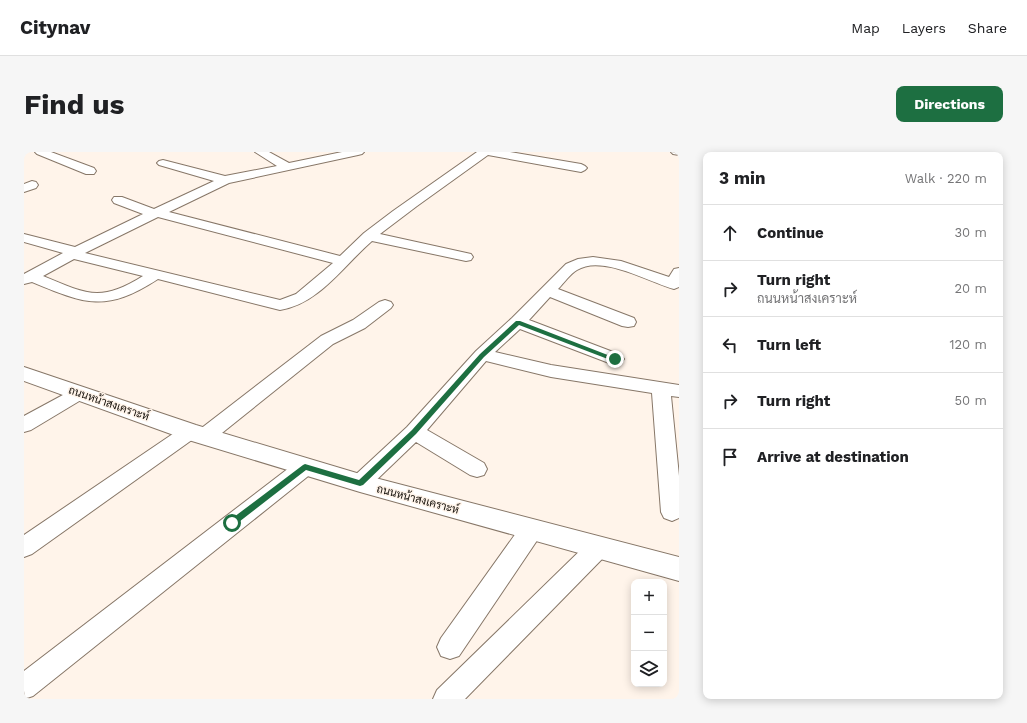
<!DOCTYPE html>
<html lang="en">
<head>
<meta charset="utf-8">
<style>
  :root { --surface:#fff; --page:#f6f6f6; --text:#202124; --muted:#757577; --line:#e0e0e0; --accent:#1d6f41 }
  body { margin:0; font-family:"Work Sans",Sarabun,sans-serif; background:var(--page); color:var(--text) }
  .controls { position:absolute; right:12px; bottom:12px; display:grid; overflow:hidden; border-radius:8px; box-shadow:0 2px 10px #0003 }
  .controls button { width:36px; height:36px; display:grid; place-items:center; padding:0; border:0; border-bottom:1px solid var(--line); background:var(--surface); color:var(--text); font:20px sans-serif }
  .stop { position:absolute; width:12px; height:12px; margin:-9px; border:3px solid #1d6f41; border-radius:50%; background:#fff }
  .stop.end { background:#1d6f41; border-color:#fff; box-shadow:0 1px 4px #0008 }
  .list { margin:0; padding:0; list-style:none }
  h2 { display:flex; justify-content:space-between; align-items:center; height:52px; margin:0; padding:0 16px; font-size:17px }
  h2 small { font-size:13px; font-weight:400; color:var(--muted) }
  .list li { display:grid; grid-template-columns:26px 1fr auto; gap:12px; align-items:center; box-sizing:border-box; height:56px; padding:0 16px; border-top:1px solid var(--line) }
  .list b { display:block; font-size:15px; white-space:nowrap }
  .list p { margin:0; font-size:13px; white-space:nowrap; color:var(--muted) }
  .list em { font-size:13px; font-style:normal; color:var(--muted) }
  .icon { flex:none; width:22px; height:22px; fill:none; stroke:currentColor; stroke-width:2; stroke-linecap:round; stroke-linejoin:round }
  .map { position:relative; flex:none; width:655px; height:547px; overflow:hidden; border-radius:8px }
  header { display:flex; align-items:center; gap:24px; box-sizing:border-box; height:56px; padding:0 20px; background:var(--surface); border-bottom:1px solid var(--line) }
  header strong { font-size:19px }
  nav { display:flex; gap:22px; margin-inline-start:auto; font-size:14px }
  .intro { display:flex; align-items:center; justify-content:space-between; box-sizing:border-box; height:96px; padding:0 24px }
  h1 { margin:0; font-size:28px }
  .button { padding:10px 18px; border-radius:8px; background:var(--accent); color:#fff; font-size:14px; font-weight:700 }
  main { display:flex; gap:24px; padding:0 24px }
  aside { flex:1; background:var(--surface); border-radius:8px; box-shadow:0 2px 10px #0003 }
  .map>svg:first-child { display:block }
</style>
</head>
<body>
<header>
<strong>Citynav</strong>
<nav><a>Map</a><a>Layers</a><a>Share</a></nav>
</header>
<div class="intro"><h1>Find us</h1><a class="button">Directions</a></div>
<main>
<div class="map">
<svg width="655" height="547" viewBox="0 0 655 547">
  <rect width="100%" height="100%" fill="#fff4ea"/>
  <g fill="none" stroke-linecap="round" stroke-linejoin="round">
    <defs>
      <path id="minor" d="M11,0H27L70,16L72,19L70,22H62L13,2Z
        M231,0H245L265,11L318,0H340L338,2L334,3L205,31L145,60L316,104L340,81L369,59L453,0H486L557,12L561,14L563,16L561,18L557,20L464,3L393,54L356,82L447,102L449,105L447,108L442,109L348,89C320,113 295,152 256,158L134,127C82,161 61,152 8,130L0,132V122L39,101L0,90V82L51,95L119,62L90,51L88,48L90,45H98L130,57L190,29L135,13L133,11L135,9L139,8L201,24L253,14ZM134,65L309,111L272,142L256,148L61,101ZM50,107L119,124C76,151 63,142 19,124Z
        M647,0H655V3L649,2Z
        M8,29L12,30L14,33L12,36L0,40V32Z
        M569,105L597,109L645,125L650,117L655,116V135L650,137C625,130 577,102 553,118C546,122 540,131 534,137L610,166L612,170L610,174L604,175L598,174L526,145L505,168L597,203L600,207L597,211L591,213L585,211L496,177L471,200L527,213L655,233V245L647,244L655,324V366L648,369L640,366L637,360L628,241L527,225L462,209L403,278L460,311L463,317L460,323L453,325L446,323L392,290L343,337L336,339L329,337L326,331L329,325L383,275L452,199L488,166L542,112L554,107Z
        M361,148L367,150L369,153L367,156L341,176L309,192L188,289L181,291L174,289L172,285L8,402L0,405V383L159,275L166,273L173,275L175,278L297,184L329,168L355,150Z
        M56,235L62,237L65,241L62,245L7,278L0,280V264L50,237Z
        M281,307L288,309L291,315L288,321L9,544L0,547V519L274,309Z
        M508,368L516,370L519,377L516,384L435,504L426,507L417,504L413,495L417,486L500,370Z
        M575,385L583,388L586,395L583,402L441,547H409L413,538L567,388Z"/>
      <path id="major" d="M0,215L172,273L336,322L655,405V429L336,340L158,286L0,229Z"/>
    </defs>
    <use href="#minor" stroke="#877768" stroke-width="2"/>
    <use href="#major" stroke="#877768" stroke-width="2"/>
    <use href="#minor" fill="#fff" fill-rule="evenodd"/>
    <use href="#major" fill="#fff" fill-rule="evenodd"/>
  </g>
  <path fill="#1d6f41" d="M492,169H496L594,207L589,209L495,173L460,205L392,282L339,333L336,334L282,318L211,373H206V368L279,313L281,312L335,328L388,278L456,202Z"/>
  <g text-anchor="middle" stroke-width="3" stroke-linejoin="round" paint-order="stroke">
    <g font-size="11" fill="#130e08" stroke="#fff4ea">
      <text transform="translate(85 251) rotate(19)" y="4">ถนนหน้าสงเคราะห์</text>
      <text transform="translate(394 347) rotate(15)" y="4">ถนนหน้าสงเคราะห์</text>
    </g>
  </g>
</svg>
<div class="controls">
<button>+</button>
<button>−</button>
<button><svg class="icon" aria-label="layers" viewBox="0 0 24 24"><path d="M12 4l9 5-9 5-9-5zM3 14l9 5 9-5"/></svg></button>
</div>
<div class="stop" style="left:208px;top:371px"></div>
<div class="stop end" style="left:591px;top:207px"></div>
</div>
<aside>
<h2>3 min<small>Walk · 220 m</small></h2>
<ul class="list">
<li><svg class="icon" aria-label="ahead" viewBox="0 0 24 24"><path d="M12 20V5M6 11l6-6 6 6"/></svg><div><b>Continue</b></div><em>30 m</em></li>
<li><svg class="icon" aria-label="right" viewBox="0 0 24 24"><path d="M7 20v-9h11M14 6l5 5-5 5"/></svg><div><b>Turn right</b><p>ถนนหน้าสงเคราะห์</p></div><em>20 m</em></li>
<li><svg class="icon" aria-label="left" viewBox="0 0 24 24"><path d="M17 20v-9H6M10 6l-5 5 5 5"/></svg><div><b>Turn left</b></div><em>120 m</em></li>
<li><svg class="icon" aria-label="right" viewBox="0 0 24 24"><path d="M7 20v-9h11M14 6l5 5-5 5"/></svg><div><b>Turn right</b></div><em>50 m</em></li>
<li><svg class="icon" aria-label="arrive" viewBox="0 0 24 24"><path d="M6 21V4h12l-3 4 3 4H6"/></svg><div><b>Arrive at destination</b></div></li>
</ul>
</aside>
</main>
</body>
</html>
